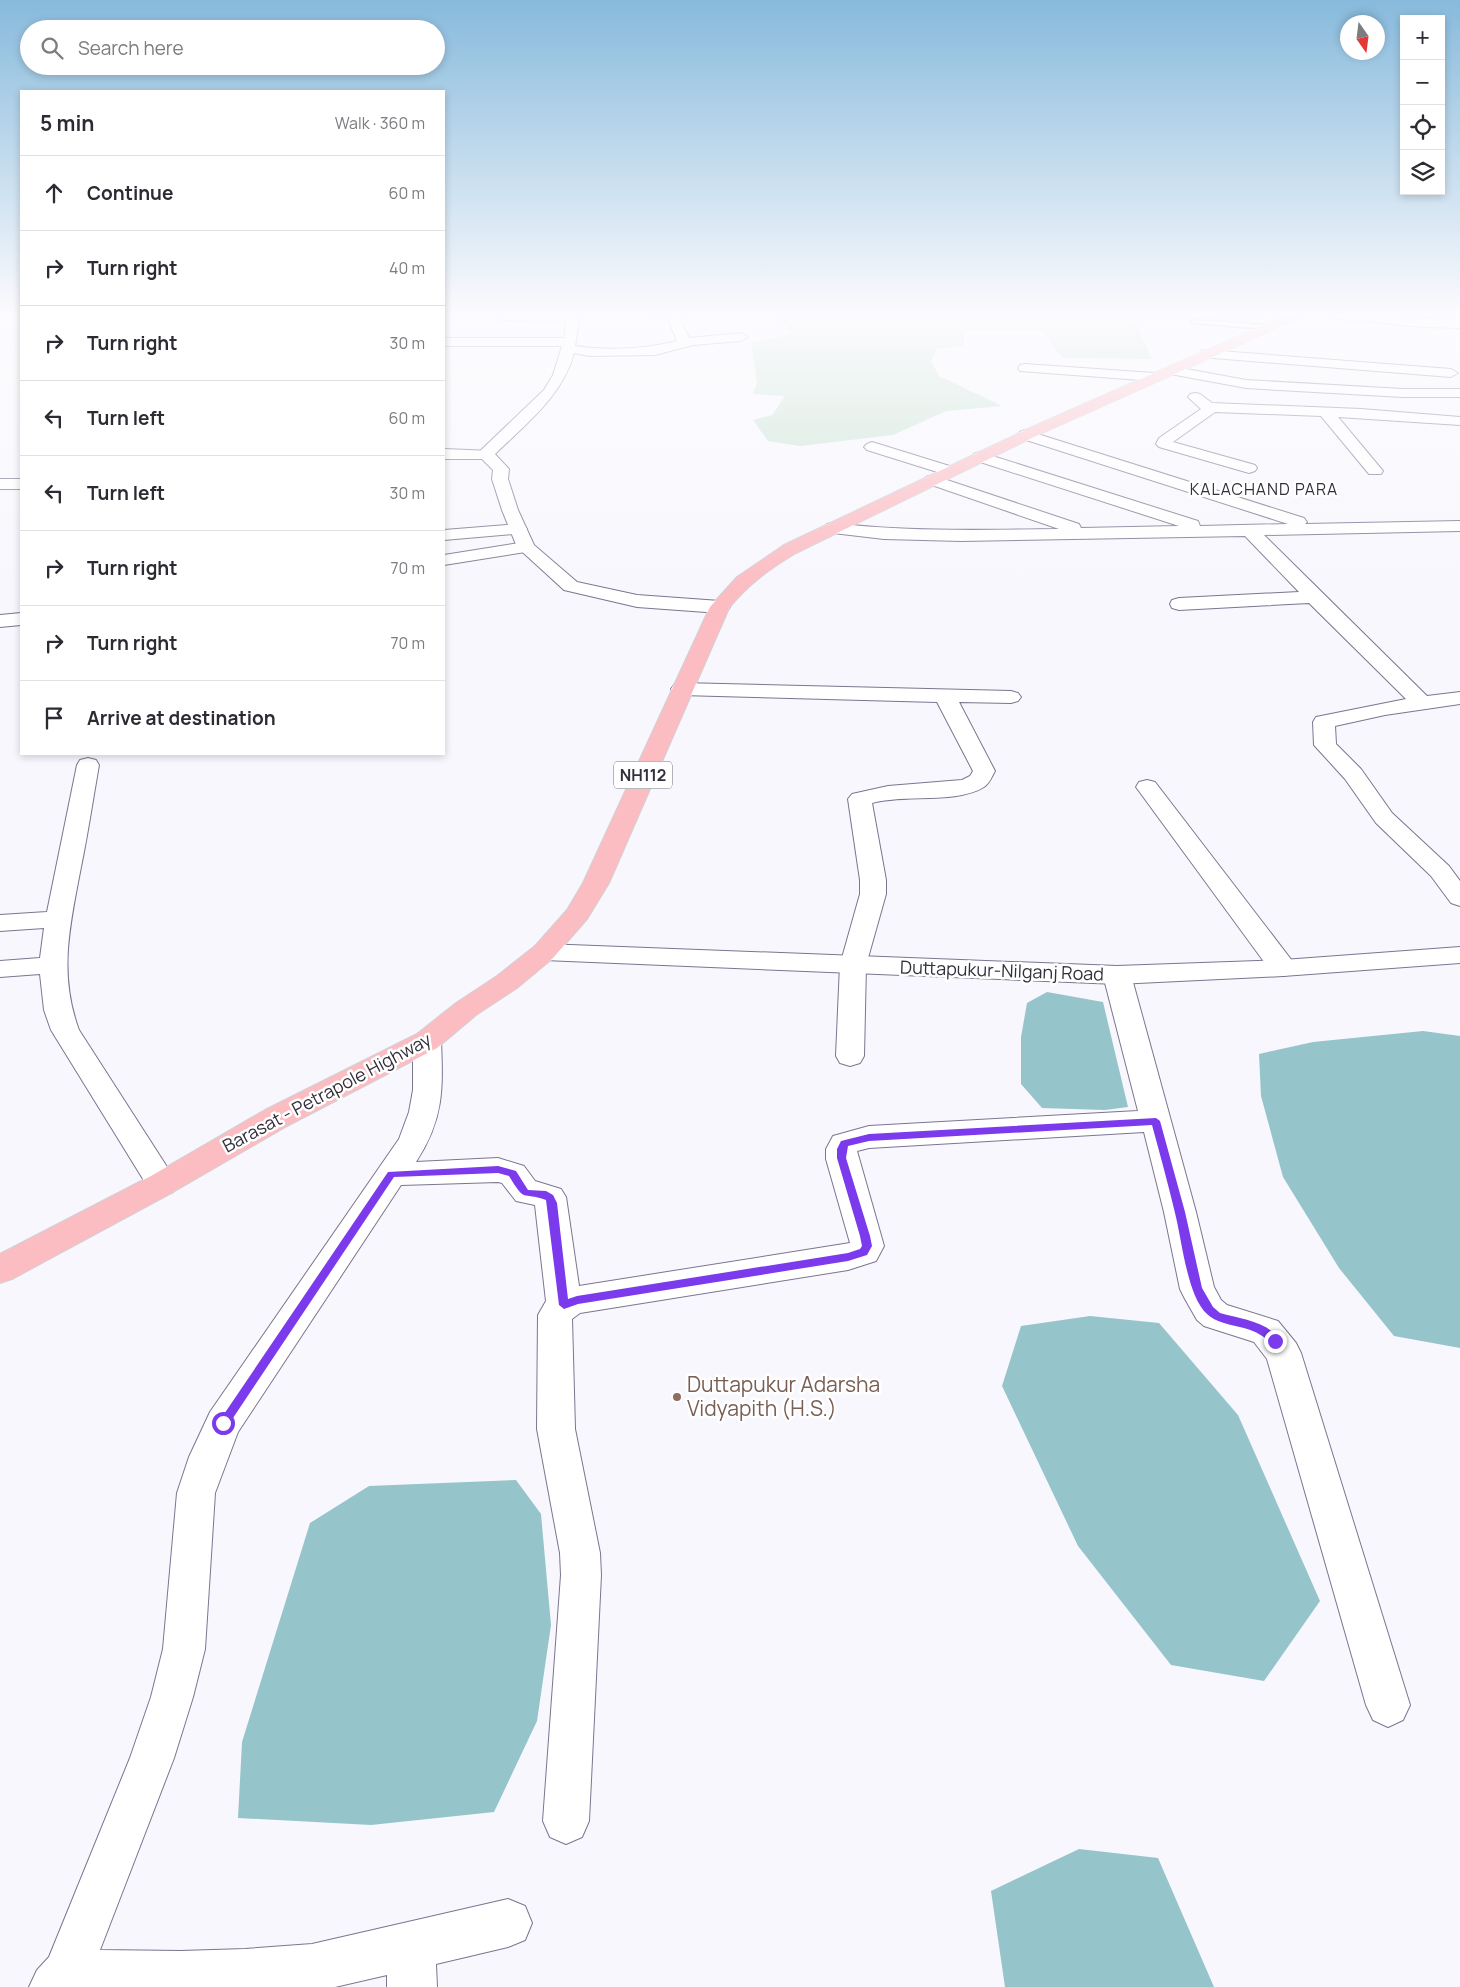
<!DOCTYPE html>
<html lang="en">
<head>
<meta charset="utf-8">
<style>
  :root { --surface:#fff; --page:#f7f7f7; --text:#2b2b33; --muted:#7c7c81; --line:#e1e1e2 }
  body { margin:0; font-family:Manrope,sans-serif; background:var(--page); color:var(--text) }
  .controls { position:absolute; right:15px; top:15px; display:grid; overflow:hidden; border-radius:0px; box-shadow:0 2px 8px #0003 }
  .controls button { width:45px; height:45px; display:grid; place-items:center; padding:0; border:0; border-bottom:1px solid var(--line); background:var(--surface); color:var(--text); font:25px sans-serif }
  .compass { position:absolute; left:1340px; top:15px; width:45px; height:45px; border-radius:50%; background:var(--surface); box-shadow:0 2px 8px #0003; rotate:166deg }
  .stop { position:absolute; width:15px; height:15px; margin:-11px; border:4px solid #7c3aed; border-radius:50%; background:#fff }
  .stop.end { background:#7c3aed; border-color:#fff; box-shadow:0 1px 5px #0008 }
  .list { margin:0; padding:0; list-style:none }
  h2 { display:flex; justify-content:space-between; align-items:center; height:65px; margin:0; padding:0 20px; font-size:21px }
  h2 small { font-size:16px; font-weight:400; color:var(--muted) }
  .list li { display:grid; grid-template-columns:32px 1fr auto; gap:15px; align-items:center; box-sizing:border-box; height:75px; padding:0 20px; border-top:1px solid var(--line) }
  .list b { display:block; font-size:19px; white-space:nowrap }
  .list em { font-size:16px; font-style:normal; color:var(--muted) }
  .icon { flex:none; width:28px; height:28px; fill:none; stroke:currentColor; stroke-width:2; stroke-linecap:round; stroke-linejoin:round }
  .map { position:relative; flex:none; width:1460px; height:1987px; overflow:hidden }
  .search { position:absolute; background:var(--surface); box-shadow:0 2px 8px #0003; left:20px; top:20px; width:425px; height:55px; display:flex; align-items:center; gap:12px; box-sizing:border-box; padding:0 18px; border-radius:28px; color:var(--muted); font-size:19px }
  .panel { position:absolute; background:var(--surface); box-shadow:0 2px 8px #0003; left:20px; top:90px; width:425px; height:665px; border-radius:0px }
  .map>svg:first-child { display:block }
</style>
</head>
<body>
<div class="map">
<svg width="1460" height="1987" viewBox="0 0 1460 1987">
  <rect width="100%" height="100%" fill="#f8f7fd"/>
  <path fill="#c9e3d2" d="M640,314H1263L1252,321L1133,317L1152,359L1064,358L1056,351L1044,331L965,330L963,346L937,349L931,361L939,376L1002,406L946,411L893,435L800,446L768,441L753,420L772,415L785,396L753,394L757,383L751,343L791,334L778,315L729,314L645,317Z"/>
  <path fill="#96c4cb" d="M1047,992L1103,1002L1128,1107L1105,1110L1042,1108L1021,1084V1037L1027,1003Z
    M1423,1031L1460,1036V1348L1394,1336L1339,1268L1283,1177L1261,1096L1259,1054L1313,1042Z
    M1090,1316L1159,1323L1238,1415L1320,1601L1264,1681L1171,1665L1078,1546L1002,1386L1021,1326Z
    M516,1480L541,1514L551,1625L537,1721L494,1812L371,1825L238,1818L242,1742L310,1523L369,1486Z
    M1079,1849L1158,1858L1214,1987H1005L991,1891Z"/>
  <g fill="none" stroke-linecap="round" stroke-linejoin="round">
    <defs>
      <path id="service" d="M1194,320L1268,325L1272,327L1268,329L1192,323L1191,322Z"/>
      <path id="minor" d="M497,314H580L575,346C608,351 646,349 677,341L666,314H678L689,338L741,333L748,337L741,341L693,345L655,355L589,356L574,353C562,398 523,426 492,457H480L478,454L480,451L544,390L553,375L562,346H444V338H564L567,321L502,320L498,319L496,316Z
        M1325,314H1370L1460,320V328L1424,327L1331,318Z
        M1206,350L1451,369L1458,373L1451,377L1201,357L1199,354L1201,351Z
        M1025,364L1154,373L1161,377L1154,381L1020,371L1018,368L1020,365Z
        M1170,366L1246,380L1403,389H1460V397H1403L1246,388L1165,373L1163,370Z
        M1195,393L1200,394L1212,403L1361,409L1460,417V425L1338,417L1383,471L1381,474H1369L1321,416L1215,412L1173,442L1255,465L1257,468L1255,471L1249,473L1159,447L1156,444L1159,438L1201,409L1188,397L1190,394Z
        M1025,430L1304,518L1307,522L1305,524L1460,521V531L1264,535L1427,696L1460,692V704L1385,715L1335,726L1336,744L1361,769L1392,813L1449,866L1460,881V906L1451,903L1431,876L1376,823L1345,779L1314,745L1313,722L1316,717L1406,699L1309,603L1179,610L1172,608L1170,604L1172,600L1179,598L1299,592L1245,536L961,541L884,539L833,533L827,532L824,528L827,524L833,523C908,532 983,530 1059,529L926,483L924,480L926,477L932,475L1079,524L1081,528L1179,526L974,460L972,457L974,454L980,452L1198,521L1200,526L1288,524L1020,438L1017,435L1020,432Z
        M872,442L956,468L958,471L956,474L950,476L867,450L864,447L867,444Z
        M518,524L524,525L527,529L524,533L444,540V530Z
        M526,542L532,543L535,547L532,551L444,565V555Z
        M21,613V625L0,627V615Z
        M681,683L1011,691L1018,693L1021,697L1018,701L1011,703L959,702L995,771C992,776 990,783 984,787C957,804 904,794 872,803L886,880V894L866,965L864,1056L860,1063L850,1066L840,1063L836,1056L840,965L860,894V880L848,799L852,794L888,786L962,780L970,776L973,771L937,702L681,695L674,693L671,689L674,685Z
        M88,758L96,760L99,765C93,799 88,833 81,867C70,925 58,973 79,1030L178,1184L173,1192L162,1196L151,1192L51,1030L44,1010L40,974L0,977V961L40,958L44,928L0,931V915L47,912L77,765L80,760Z
        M1147,780L1155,782L1293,962L1296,968L1293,974L1283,976L1273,974L1136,787L1139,782Z
        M1117,966L1127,969L1131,975L1196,1212L1214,1287L1221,1300L1227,1305L1278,1321L1296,1343L1301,1353L1410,1705L1403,1720L1388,1727L1373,1720L1366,1705L1267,1359L1254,1342L1204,1326L1197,1320L1185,1299L1180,1289L1164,1212L1144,1132L869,1148L857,1151L884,1246L876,1261L848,1270L580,1313L572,1319L575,1429L600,1553L601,1575L589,1821L582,1837L566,1844L550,1837L543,1821L561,1575L560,1553L537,1429L538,1315L546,1301L535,1205L516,1201L502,1183L498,1182L401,1185L238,1432L215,1493L205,1649L193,1697L174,1758L100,1950L181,1951L245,1949L312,1944L508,1899L525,1906L532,1923L525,1940L508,1947L436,1964L437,1987H387V1975L335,1987H29L37,1970L49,1957L130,1758L151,1697L163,1649L177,1493L189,1457L210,1412L399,1139L409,1112L413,1090V1041L417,1034L427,1031L437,1034L441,1041C443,1089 444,1119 416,1162L498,1158L524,1166L535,1181L561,1189L566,1197L579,1286L850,1243L826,1159V1149L833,1136L869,1126L1138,1111L1103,975L1107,969Z"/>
      <path id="tertiary" d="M444,449L492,451L509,469L508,479L518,510L534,545L577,582L637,595L720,601L727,603L730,607L727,611L720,613L637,607L564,590L517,547L502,510L492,479L493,470L482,459H444Z
        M0,479H21V489H0Z"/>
      <path id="secondary" d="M544,944L1117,966L1283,960L1460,947V963L1283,976L1117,984L544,960L535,958L531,952L535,946Z"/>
      <path id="trunk" d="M1288,314H1304L1302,317L1042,433L796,553C771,568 748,584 729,608L609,883L587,919L553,958L517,988L476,1015L437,1048L287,1126L173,1192L12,1279L0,1283V1254L151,1176L265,1110L417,1034L456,1003L497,976L535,946L567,910L583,883L710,607L737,577L784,545L1032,427Z"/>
    </defs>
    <use href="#service" stroke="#7b7590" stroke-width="3"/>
    <use href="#minor" stroke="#7b7590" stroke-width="2"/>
    <use href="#tertiary" stroke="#7b7590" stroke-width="2"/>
    <use href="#secondary" stroke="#7b7590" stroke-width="2"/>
    <use href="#trunk" stroke="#d2d1d4" stroke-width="2"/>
    <use href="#service" fill="#fff" fill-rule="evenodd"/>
    <use href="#minor" fill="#fff" fill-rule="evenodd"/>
    <use href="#tertiary" fill="#fff" fill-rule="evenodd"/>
    <use href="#secondary" fill="#fff" fill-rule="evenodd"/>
    <use href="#trunk" fill="#fbbcc2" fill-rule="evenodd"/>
  </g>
  <linearGradient id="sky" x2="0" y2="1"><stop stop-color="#87badc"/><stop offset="0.53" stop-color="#fcfbfe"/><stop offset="1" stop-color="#fcfbfe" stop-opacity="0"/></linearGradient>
  <rect width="1460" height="592" fill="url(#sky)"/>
  <path fill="#7c3aed" d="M1156,1118L1160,1121L1185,1212L1202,1288L1213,1307L1220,1313C1240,1319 1269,1321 1280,1341L1279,1344H1271C1253,1322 1224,1330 1207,1314C1187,1296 1182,1240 1175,1213C1168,1184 1160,1154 1152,1125L869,1141L848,1146L846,1158L870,1236L872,1246L867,1255L848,1261L578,1304L564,1309L559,1305L546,1200C521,1191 526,1204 509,1176L498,1173L394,1177L227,1427L223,1428L218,1423L388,1172L498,1166L516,1171L528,1190L546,1191L553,1195L557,1203L568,1299L577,1296L848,1253L860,1249L862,1246L860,1236L837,1158V1149L841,1141L869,1134Z"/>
  <circle fill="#8d6e63" stroke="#fff" stroke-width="2" cx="677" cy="1397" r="5"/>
  <g text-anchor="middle" stroke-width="5" stroke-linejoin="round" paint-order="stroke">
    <g font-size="16" letter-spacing="1" fill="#33303c" stroke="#fff">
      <text x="1264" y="495">KALACHAND PARA</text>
    </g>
    <rect fill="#fff" stroke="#706e76" stroke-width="1" x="614" y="761.5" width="58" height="27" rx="4"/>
    <g font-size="16" font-weight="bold" fill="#33303c">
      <text x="643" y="781">NH112</text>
    </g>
    <g font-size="18" fill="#33303c" stroke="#fff">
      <text transform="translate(1002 971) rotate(2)" y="6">Duttapukur-Nilganj Road</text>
      <text transform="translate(327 1093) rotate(-28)" y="6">Barasat - Petrapole Highway</text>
    </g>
    <g font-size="21" fill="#785e54" stroke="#fff" text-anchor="start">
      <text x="687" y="1392">Duttapukur Adarsha<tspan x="687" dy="24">Vidyapith (H.S.)</tspan></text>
    </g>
  </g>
</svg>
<div class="controls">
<button>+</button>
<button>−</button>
<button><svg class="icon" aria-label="locate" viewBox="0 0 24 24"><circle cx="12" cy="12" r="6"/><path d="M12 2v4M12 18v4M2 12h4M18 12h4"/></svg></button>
<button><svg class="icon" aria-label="layers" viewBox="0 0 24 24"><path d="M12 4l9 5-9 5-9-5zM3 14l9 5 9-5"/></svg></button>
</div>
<svg class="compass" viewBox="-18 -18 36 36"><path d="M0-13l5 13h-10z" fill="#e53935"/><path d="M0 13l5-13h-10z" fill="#7c7c81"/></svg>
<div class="stop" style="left:223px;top:1423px"></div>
<div class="stop end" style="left:1275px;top:1341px"></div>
<div class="search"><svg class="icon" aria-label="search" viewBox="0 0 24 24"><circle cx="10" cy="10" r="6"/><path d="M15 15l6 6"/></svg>Search here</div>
<section class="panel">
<h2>5 min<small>Walk · 360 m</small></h2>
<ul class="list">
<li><svg class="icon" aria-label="ahead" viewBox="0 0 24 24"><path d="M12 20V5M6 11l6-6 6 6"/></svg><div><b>Continue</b></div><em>60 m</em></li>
<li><svg class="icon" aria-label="right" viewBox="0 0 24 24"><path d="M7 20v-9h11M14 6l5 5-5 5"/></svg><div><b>Turn right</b></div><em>40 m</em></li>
<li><svg class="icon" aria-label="right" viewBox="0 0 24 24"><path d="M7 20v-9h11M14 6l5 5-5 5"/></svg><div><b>Turn right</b></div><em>30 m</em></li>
<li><svg class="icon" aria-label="left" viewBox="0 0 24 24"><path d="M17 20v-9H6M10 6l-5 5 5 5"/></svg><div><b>Turn left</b></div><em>60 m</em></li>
<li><svg class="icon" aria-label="left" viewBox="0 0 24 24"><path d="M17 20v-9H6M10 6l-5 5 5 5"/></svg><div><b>Turn left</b></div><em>30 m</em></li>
<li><svg class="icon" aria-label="right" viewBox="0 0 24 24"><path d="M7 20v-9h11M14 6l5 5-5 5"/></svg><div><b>Turn right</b></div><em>70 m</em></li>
<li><svg class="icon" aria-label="right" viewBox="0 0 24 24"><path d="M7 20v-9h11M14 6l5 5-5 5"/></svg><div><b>Turn right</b></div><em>70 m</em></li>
<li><svg class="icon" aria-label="arrive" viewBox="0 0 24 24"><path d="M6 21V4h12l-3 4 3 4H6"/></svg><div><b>Arrive at destination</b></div></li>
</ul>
</section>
</div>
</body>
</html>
